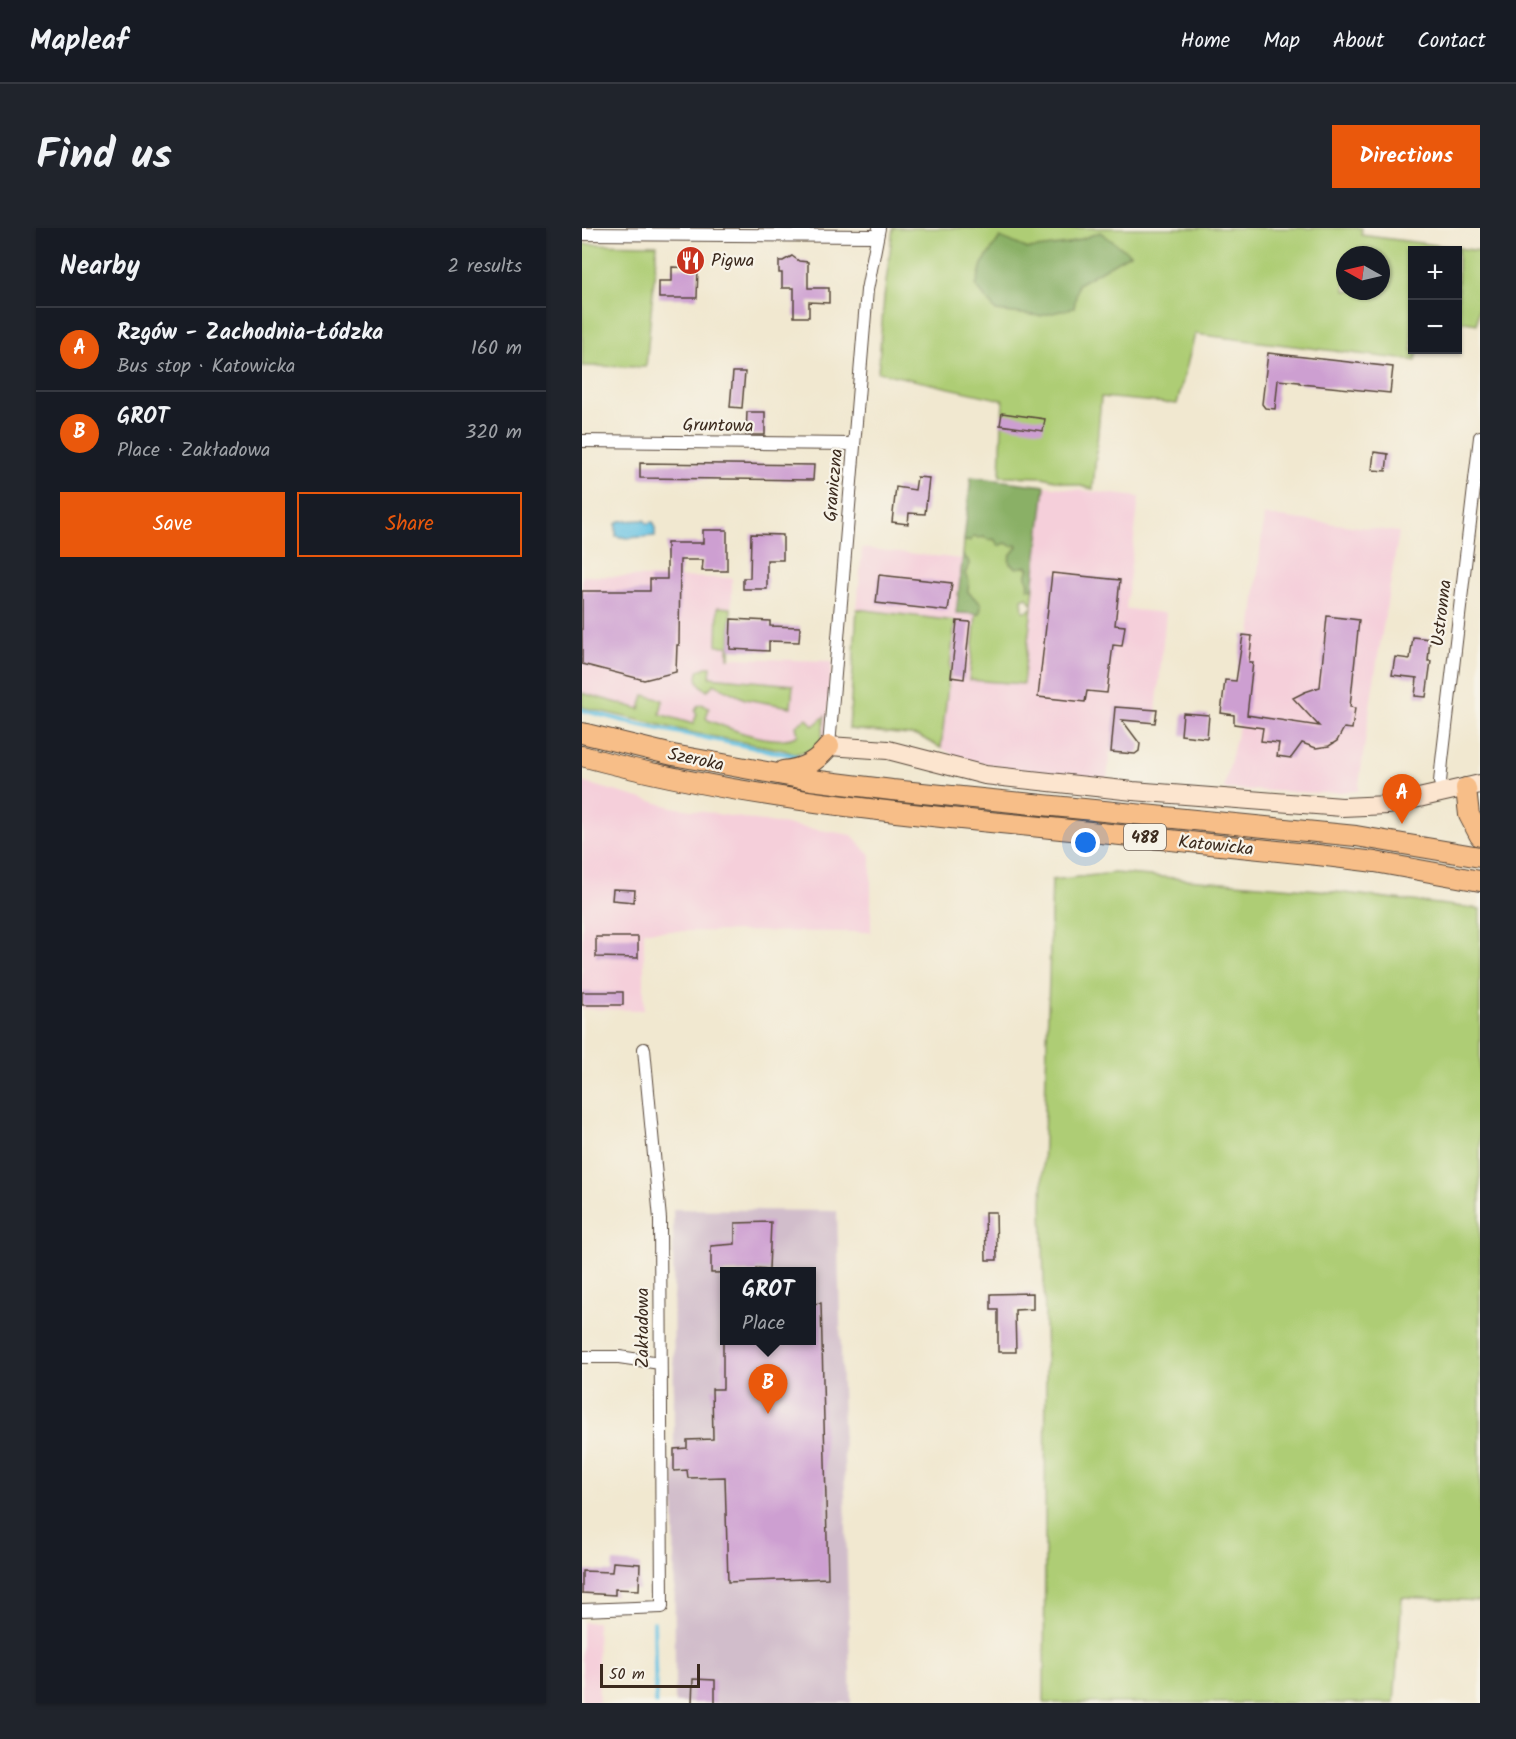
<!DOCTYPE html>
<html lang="en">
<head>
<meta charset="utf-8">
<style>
  :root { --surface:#171b24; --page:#20242c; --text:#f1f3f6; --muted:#9ea1a6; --line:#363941; --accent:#ea580c }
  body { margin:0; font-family:Kalam,sans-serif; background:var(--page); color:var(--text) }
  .controls { position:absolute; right:18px; top:18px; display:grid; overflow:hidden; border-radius:0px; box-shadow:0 2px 4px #0004 }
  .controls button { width:54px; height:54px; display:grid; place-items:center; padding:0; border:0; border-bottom:2px solid var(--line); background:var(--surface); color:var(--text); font:30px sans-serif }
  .compass { position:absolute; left:754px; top:18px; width:54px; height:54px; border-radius:50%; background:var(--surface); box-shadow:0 2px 4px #0004; rotate:278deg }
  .scale { position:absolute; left:18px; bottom:15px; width:100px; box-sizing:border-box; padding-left:6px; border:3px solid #3b2a1e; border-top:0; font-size:16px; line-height:21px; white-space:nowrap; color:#3b2a1e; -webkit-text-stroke:4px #f7f3e8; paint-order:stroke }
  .you { position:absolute; left:504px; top:615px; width:21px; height:21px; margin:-15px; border:4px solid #fff; border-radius:50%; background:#1a73e8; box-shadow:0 0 0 9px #1a73e833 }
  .badge { display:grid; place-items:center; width:39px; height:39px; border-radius:50%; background:var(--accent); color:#fff; font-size:20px; font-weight:700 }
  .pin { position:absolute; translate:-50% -50px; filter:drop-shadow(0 2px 3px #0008) }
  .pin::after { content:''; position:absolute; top:32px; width:21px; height:18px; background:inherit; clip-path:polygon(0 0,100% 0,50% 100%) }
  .popup { position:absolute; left:138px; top:1039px; width:96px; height:78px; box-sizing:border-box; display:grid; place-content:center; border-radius:0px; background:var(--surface); filter:drop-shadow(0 2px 4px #0005); font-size:20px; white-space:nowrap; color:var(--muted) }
  .popup b { font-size:22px; color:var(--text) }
  .popup::after { content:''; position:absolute; left:50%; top:100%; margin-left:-12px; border:12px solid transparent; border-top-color:var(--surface) }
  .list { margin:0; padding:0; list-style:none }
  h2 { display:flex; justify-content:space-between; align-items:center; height:78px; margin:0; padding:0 24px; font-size:26px }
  h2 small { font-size:20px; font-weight:400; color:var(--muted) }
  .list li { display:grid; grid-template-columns:39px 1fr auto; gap:18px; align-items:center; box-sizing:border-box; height:84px; padding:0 24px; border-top:2px solid var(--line) }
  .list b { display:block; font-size:22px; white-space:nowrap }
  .list p { margin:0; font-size:20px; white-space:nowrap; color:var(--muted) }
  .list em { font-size:20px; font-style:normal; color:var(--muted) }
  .actions { display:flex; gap:12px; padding:18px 24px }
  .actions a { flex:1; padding:14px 0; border:2px solid var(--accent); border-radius:0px; text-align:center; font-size:21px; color:var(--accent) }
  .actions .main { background:var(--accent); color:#fff }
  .map { position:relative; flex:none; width:898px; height:1475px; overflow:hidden; border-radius:0px }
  header { display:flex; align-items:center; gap:36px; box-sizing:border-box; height:84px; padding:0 30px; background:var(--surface); border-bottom:2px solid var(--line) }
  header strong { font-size:28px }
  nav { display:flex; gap:33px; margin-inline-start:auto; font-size:21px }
  .intro { display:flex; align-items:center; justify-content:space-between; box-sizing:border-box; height:144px; padding:0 36px }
  h1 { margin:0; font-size:42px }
  .button { padding:15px 27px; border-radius:0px; background:var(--accent); color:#fff; font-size:21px; font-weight:700 }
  main { display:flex; gap:36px; padding:0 36px }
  aside { flex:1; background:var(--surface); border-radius:0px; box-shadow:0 2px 4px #0004 }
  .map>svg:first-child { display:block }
</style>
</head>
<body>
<header>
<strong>Mapleaf</strong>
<nav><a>Home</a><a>Map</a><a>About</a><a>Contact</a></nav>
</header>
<div class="intro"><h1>Find us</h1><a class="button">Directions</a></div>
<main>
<aside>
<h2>Nearby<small>2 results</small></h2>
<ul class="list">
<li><span class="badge">A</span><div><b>Rzgów - Zachodnia-Łódzka</b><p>Bus stop · Katowicka</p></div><em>160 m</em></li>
<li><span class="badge">B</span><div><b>GROT</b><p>Place · Zakładowa</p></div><em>320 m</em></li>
</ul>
<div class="actions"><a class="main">Save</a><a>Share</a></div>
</aside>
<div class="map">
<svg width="898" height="1475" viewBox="0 0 898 1475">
  <rect width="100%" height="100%" fill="#f7f3e8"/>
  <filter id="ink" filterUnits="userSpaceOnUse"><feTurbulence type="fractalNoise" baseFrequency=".0167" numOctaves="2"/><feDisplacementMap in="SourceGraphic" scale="12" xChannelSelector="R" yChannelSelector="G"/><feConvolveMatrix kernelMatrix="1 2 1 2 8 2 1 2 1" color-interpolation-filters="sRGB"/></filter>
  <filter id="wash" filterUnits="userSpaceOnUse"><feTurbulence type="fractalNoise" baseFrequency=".008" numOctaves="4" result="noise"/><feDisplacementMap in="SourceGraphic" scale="24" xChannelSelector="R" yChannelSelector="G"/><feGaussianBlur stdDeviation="1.35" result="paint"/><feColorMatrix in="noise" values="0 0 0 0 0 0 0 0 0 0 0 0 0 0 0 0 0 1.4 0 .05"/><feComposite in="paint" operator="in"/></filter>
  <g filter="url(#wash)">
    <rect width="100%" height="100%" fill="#f1e8d0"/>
    <path fill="#f5cfda" d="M463,258L557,269L544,381L584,385L574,484L533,479L525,551L432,541L380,532L359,520L373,393L275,381L280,320L380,331L375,385L448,392Z
      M682,287L817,304L791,458L776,563L740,565L642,561L661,481Z
      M0,348L150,350L149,430L250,433L244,508L208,515L128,504L0,469Z
      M0,554L90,579L270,607L289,628V704L62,703V782L0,781Z
      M0,1394H15L17,1475H0Z"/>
    <path fill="#d1bdcb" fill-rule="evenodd" d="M91,981L255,983L269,1475H93ZM142,1044H230V1112H142Z"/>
    <path fill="#aecd74" stroke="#747c49" stroke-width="1.5" fill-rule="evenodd" d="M311,0H780L779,7L898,23V66L895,96L876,93V22H830V122H836L834,133L613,106L595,176L519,169L511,261L461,249L418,248L421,172L296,144L302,70ZM763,27H799V63H763Z
      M0,16L75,17L64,139L0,138Z
      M393,308L424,314L429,318L433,317L435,319C430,326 426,326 428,336L447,340C444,350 448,352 446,360L452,359L450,377L445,369L440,371L441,383H446L450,379L441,456L387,452L394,387L398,386L399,376L386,364L383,346L387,336L381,327L382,313H387Z
      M136,379L149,380L148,430H146V418H135Z
      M275,381L373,393L359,520L337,508L267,501Z
      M124,439H129L128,449L211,457L209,479L163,471L132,456L125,463C118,457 112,452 117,442Z
      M0,465L58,481L62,467L81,472L78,486L111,496L115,486L113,483L115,478L120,476L127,480L124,490L126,492C148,501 194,520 216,507L214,498L225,490L231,498L243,488L238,520L212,526L202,522L112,505L0,479Z
      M532,645L736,662L898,681V1373L820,1369L812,1475H462L464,1135L460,975L470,652Z"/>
    <path fill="#8ab066" stroke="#626d42" stroke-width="1.5" d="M518,4L548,26L496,56L492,80L458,88L414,83L394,58L400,36L418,9L446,21L486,16Z
      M389,249L463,258L451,361L446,360L447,355L444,349L447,340L444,338L435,340L428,336C426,326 430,326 435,319L434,317L429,318L424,315L417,318L412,311L407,312L402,309L396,310L393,308L387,313H382Z
      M381,327L386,332L387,336L383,346L387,353L386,364L399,376L398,386L374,385Z"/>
    <path fill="#65c2e3" stroke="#507680" stroke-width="1.5" d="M62,292L65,295L71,294L73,298V308L45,310L34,308V296L37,293Z"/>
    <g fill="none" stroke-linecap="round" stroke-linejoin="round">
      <path stroke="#65c2e3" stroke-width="4" d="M0,482L54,496L214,528
        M72,1394L74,1475"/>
    </g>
    <g id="blocks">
      <path fill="#cd9fd1" d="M210,28L217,33L226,34V60H247V75L227,74V89H212V60H200V45H197V33H201Z
        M90,39L116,40L115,70H77V53H90Z
        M686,125L811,139L808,165L719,156L717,154L696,152L693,181L683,180L680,176Z
        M151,144H163L160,180L148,179Z
        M165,184H183V207H164Z
        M420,185L463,191L461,203L418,197Z
        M792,224L806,226L804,243L790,242Z
        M58,235L232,237L231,252L58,250Z
        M335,249L347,250L343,286L327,285L326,296L310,294L314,259L333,262Z
        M121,302H145V343H120L121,332H98L97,417H95L94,444L62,452L0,436V363H68V351H85V315H121Z
        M169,306L201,307V332H185V361H161V350H168Z
        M470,345L538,352L533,397L543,398L540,418L531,417L525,465L505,463L503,474L456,469Z
        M297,347L370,355L366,383L294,375Z
        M745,388L777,392L768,479L773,480L770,501L762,500L755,513L747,518L734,520L720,515L709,530L695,528L697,515L679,513L681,500L652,496V487L639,485L643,452L654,453L661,407L670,408L667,434H671L665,487L737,498L711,470L723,464L738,459Z
        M149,391L188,393V398L218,399L217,414L187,413V423L148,421Z
        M375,393L388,394L382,451L369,449Z
        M831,409L848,411L846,433H849L844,469L833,468L835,450L810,447L813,429L828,431Z
        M533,479L575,482L573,495L540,492L558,516L557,523L553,526L529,524Z
        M601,485L627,487L625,510L599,507Z
        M31,661L53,662L52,674L30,672Z
        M14,709H56V730L14,729Z
        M0,764H41V777H0Z
        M403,984H414L415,1032H404Z
        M189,994L187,1041L174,1040V1044L129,1045V1018L153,1016V995Z
        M451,1065V1081L433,1082L434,1124H416V1082H409V1066Z
        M239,1075L246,1350L146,1354L143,1249L106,1250L105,1242L92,1243V1221L105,1220V1212L131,1211L130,1161H141V1113H230V1076Z
        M31,1334L58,1336L57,1362L33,1361V1367L0,1365V1343L30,1344Z
        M111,1451L133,1452V1475H110Z"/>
    </g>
  </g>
  <g filter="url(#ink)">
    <use href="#blocks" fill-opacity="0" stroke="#564639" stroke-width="1.5"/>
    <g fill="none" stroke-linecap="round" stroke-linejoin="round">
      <defs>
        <path id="street" d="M0,6L294,8
          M0,213L272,216
          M247,518L285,62L297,0
          M862,565L858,554L860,533L898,209
          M0,1129H37L78,1135
          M0,1382L80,1379L78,991L62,821"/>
        <path id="secondary" d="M247,518L306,522L403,547L551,563L760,579L806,577L898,556"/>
        <path id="primary" d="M0,505L91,527L229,552L310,562L774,608L898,629
          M0,528C144,567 291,583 439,597C538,607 637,617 736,627L793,634L898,653
          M201,543C222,541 234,534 247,518
          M884,560L887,587L898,608"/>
      </defs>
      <use href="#street" stroke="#564639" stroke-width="14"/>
      <use href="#secondary" stroke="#564639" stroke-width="20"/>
      <use href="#primary" stroke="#564639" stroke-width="22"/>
      <use href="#street" stroke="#fff" stroke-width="12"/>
      <use href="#secondary" stroke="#fce5cf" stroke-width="18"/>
      <use href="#primary" stroke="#f7be88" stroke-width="20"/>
    </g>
  </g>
  <defs>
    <symbol id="restaurant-disc" viewBox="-11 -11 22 22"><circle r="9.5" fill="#c8321e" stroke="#f7f3e8"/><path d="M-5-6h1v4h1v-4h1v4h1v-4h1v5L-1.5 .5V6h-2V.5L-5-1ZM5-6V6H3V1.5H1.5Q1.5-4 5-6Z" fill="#fff"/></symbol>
  </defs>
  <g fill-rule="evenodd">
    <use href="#restaurant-disc" x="92" y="16" width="33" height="33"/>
  </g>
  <g text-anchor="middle" stroke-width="4.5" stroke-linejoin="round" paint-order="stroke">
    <rect fill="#f7f3e8" stroke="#73665b" stroke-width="1.5" x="542" y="596" width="42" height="26" rx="4.5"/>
    <g font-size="16" font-weight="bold" fill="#3b2a1e">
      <text x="563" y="615">488</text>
    </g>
    <g font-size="18" fill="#3b2a1e" stroke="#f7f3e8" text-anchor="start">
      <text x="129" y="38">Pigwa</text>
    </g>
    <g font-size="18" fill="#3b2a1e" stroke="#f7f3e8">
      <text transform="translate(136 197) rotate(1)" y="6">Gruntowa</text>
      <text transform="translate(251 257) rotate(-85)" y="6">Graniczna</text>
      <text transform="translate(859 385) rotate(-83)" y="6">Ustronna</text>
      <text transform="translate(114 531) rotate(12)" y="6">Szeroka</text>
      <text transform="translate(634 617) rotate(6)" y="6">Katowicka</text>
      <text transform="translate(60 1100) rotate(-90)" y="6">Zakładowa</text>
    </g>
  </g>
</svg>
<div class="controls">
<button>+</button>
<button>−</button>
</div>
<svg class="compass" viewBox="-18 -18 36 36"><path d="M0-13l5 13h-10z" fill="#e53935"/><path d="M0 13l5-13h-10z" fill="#9ea1a6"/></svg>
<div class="scale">50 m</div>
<div class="you"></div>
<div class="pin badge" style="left:820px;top:596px">A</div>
<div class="pin badge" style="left:186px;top:1186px">B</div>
<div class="popup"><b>GROT</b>Place</div>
</div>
</main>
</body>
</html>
